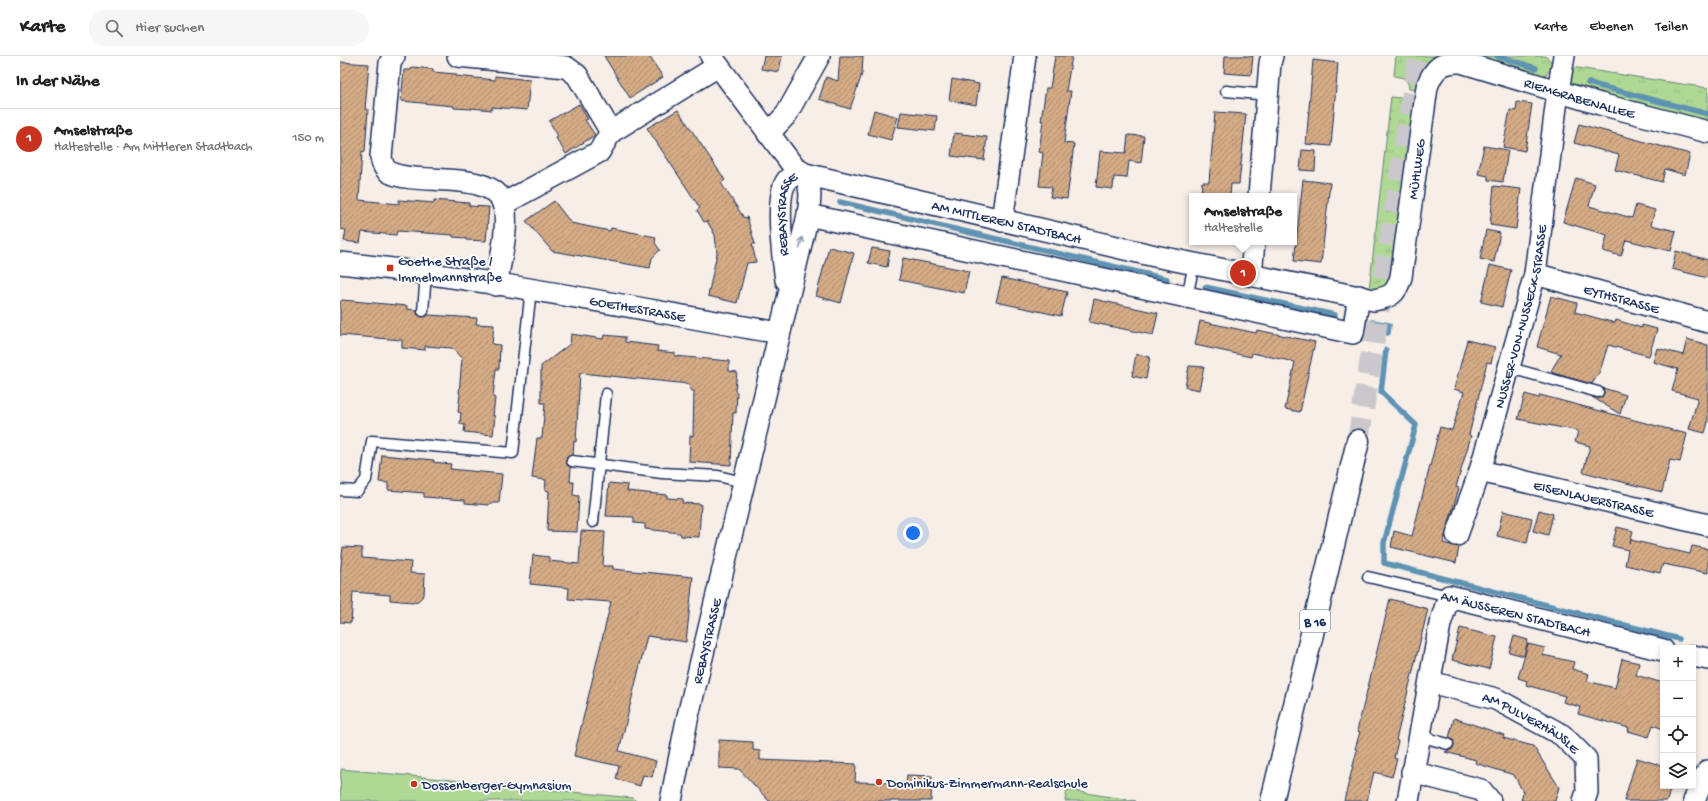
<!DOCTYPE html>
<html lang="de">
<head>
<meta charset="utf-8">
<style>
  :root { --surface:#fff; --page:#f6f6f6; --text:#202124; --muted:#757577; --line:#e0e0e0; --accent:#c8321e }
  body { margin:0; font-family:"Gochi Hand",sans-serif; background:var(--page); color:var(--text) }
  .controls { position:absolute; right:12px; bottom:12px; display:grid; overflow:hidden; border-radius:0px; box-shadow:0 2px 6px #0003 }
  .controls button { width:36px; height:36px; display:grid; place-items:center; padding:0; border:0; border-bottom:1px solid var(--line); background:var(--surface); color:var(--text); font:20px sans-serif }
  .you { position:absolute; left:573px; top:477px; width:14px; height:14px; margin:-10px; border:3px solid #fff; border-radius:50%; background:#1a73e8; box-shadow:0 0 0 6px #1a73e833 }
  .badge { display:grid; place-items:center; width:26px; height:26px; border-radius:50%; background:var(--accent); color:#fff; font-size:13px; font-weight:700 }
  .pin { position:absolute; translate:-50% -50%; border:2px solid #fff; box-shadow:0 1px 4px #0006 }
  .popup { position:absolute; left:849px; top:137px; width:108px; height:52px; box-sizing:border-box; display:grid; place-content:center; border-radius:0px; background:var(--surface); filter:drop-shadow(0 1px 3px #0005); font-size:13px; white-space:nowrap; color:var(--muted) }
  .popup b { font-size:15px; color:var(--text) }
  .popup::after { content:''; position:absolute; left:50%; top:100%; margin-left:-8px; border:8px solid transparent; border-top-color:var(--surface) }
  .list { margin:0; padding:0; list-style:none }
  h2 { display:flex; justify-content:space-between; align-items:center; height:52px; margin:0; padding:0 16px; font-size:17px }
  h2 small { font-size:13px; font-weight:400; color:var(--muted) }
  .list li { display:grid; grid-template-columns:26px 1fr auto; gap:12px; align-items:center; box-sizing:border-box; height:60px; padding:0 16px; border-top:1px solid var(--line) }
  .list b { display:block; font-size:15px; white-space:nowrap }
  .list p { margin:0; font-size:13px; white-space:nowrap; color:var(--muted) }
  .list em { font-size:13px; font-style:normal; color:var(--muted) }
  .icon { flex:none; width:22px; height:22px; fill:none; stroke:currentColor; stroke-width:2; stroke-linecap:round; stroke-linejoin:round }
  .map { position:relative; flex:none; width:1368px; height:745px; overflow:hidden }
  header { display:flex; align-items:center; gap:24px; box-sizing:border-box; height:56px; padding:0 20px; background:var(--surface); border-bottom:1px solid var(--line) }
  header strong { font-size:19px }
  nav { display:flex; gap:22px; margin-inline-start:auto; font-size:14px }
  .search { width:280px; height:36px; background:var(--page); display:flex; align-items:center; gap:10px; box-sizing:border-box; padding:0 14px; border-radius:22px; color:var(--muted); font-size:15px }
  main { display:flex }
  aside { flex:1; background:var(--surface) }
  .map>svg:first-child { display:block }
</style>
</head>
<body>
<header>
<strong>Karte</strong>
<div class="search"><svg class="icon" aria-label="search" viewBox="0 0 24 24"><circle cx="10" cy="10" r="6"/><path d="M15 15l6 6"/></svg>Hier suchen</div>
<nav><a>Karte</a><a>Ebenen</a><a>Teilen</a></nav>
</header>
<main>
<aside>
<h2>In der Nähe<small></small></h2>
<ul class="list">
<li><span class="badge">1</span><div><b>Amselstraße</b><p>Haltestelle · Am Mittleren Stadtbach</p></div><em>150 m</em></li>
</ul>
</aside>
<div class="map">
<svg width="1368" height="745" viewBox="0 0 1368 745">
  <defs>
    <pattern id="grass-tufts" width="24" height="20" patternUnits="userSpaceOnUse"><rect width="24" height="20" fill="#afd894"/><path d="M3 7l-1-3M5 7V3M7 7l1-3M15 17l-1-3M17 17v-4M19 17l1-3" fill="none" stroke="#96ba82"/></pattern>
    <pattern id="building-hatch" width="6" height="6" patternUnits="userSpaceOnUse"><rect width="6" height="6" fill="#d4ab85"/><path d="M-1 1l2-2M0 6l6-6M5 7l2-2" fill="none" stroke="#ab8c70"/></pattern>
  </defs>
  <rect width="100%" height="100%" fill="#f6eee7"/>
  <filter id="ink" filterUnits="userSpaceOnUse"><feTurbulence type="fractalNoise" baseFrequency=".025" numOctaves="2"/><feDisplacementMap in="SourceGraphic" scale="8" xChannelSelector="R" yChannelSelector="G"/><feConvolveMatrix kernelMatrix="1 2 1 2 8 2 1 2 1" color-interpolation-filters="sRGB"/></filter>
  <g filter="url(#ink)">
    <path fill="url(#grass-tufts)" stroke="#658479" d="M1056,0H1100L1079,34L1069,33L1068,27L1064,22L1054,20Z
      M1137,0H1205L1211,5L1213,12L1205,19L1198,21Z
      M1231,11L1368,32V66L1235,32C1229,26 1230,19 1231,11Z
      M1051,41L1078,44L1055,216C1047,230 1045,233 1029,234Z"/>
    <path fill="#afd894" stroke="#658479" d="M1,713L293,742L296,745H0Z
      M727,734L796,745H725Z"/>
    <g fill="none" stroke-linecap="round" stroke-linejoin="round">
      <path stroke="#5f93b3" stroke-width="5.5" d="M1157,0L1196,12
        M1248,27L1368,58
        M500,146L827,223
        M865,231L995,259
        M1032,266L1049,269L1048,277
        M1046,294L1041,336L1076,369L1044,487V507L1339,583"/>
    </g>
    <path fill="url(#building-hatch)" stroke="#1b2f5e" d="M264,0H309L323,21L290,42Z
      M424,0H442L439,16L421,13Z
      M500,0H523L522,18L510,53L479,43L486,21L498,25Z
      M715,0H732L726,35H731L724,87L734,88L727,143L710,141L712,131L699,130L703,97L699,96L703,65H701L706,32H710Z
      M885,0H913L911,19L884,17Z
      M973,4L998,7L991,90L966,88Z
      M0,6L29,8L25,53H28L25,96L22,95L19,144L59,148V144L94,147V144L129,147V150L149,151L146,185L126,184V182L113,181V179L57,175L56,179L22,176L20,187L4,185L6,174L0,173Z
      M72,11L93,13V16L116,18V20L155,24V20L190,24L187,54L152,51V54L131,52L132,53L114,52V50L61,45L64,14H71Z
      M612,23L639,28L636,49L609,44Z
      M1177,46L1192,48L1185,95L1163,91L1170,54L1176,55Z
      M239,48L248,63L245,64L255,79L226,98L216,82L218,80L209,65Z
      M338,54L385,124L381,127L404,162L407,161L415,188H412L416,206L407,207L397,247L368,240L377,197L375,179L367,165L364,166L357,154L360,152L307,72Z
      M534,54L558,61L551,84L528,78Z
      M561,56L597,60L595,75L558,71Z
      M875,56L906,58L899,128H891L890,140H861L862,126H869Z
      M1239,68L1350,98L1345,119L1325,113L1322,126L1275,114L1279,99L1234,87Z
      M614,77L647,81L644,104L611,100Z
      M788,79L804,80L801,107L789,105L787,122L774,121L773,133L756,131L760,95L786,97Z
      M1144,90L1168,94L1163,126L1148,124V120L1138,118Z
      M962,94L976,95L975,115L960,114Z
      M1236,122L1255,128L1249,150L1292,162L1296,149L1315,154L1311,169L1336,175L1331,195L1286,184L1281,200L1263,195L1267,179L1223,166Z
      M963,124L990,127L981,208L954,205Z
      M1154,130L1181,133L1176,173L1150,169Z
      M214,145L231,167L270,175L271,172L316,181L315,187L320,194L312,202L310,212L212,195L186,165Z
      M1146,174L1160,177L1154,206L1140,203Z
      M489,191L514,197L501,247L476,240Z
      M532,192L550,195L547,211L528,207Z
      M1336,195L1368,204V222L1332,213Z
      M563,202L629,215L624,237L559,224Z
      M1150,209L1171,214L1162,251L1141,246Z
      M662,222L727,236L721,260L656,246Z
      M1211,240L1237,247L1235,256L1275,267L1276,264L1302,272V269L1317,273L1309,300L1268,289L1260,315L1252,328L1213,317L1211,315L1221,298L1197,291Z
      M754,243L818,257L813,279L749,266Z
      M2,244L67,250V253L77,254V258L82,261L88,259L137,262L136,268L154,269L152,288L160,289L159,313H156L153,341L155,342L153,360H155L153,379L124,376L125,369L120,368L121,357L118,356L120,338L119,337L122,303L112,292L85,290V294L62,292V284L0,279V246Z
      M860,265L916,277L917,274L975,286L960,356L945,353L955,306L912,297L911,301L855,289Z
      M231,278L263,283L264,279L285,281V286L318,290L317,295L335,297V300L389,305V315L397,316L395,335L397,336L396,357H393L391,409L349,406L350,379L353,380L354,335L350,334L349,328L240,317L236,386L234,385L233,399L227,401L226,405L228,410L231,411L230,426H234L233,439L239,440L237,476L207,475L209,435L205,434L206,424L192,422L197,382H202L205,347H201V310L230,288Z
      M1347,283L1368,289V366L1365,377L1349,373L1358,342L1332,335L1338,313L1313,306L1317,292L1343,299Z
      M1127,284L1155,291L1151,307L1147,306L1129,379L1131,380L1116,431L1119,432L1103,487L1119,491L1116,507L1051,491L1054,475L1072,480L1100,371L1112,374L1124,336L1114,333Z
      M796,298L810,301L806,323L792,320Z
      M849,310L864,311L859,334L845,331Z
      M1263,332L1286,339L1280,358L1252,341L1259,342L1262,341L1264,337Z
      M1185,338L1199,342L1200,339L1347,378L1340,406L1330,404L1322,436L1243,416L1250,390L1235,386L1238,375L1178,363Z
      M42,399L94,404L93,406L111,408L110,413L162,418L159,447H150L149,449L125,447V444L84,441V437L48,434V427L39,426Z
      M269,427L288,429L287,435L327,439V442L343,443L342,447L361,448L359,481L341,480L340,477L305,473V468L294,467V461L266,460Z
      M1199,454L1213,458L1208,479L1193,475Z
      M1163,455L1192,462L1187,487L1157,480Z
      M1277,471L1293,475L1290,487L1291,484L1350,498L1352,490L1368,493V517L1323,508L1320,517L1285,509L1288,494L1272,490Z
      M241,475L265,476L263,510H273V513L353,521L346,586L307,580L279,695L316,705L312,721L303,719L300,730L276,723L279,710L234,700L271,546L228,543L229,532L190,528L193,499L209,501V505L239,508Z
      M3,491L22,492V502L71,506L70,517L85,518L84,539L78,545L73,546L50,544V539L13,536L11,567L0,566V518Z
      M1050,543L1088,553L1056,684L1058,685L1054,702L1057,703L1052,721L1034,716L1027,745H1004L1017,694L1015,693L1020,676L1017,675Z
      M1120,572L1157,581L1149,613L1112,604Z
      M1174,580L1188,584L1184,600L1169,596Z
      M1188,588L1205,592L1203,599L1234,606L1232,613L1249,618L1247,625L1275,632L1282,603L1299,607L1296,619L1323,627V673L1313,669L1309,681L1288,675L1289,672L1238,658L1240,651L1223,646L1225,640L1186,629L1187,625L1178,622Z
      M1114,662L1164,679L1163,682L1193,690L1219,731L1215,745H1181L1183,736L1174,719L1135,707L1136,704L1105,696L1112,693L1114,689L1113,684L1109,682Z
      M379,684L413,686V694L420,695V704L516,708L515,726L566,727L567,719L592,720L591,745H429L399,713L379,712Z
      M1297,702L1323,710V730H1331L1327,745H1284Z"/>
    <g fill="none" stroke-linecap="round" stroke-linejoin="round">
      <path stroke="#cac8cc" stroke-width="22" stroke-dasharray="22 11" stroke-linecap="butt" d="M1018,385L1079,0"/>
      <defs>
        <path id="lane" d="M886,35L928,39
          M847,241L854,208
          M83,255L86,218
          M1170,312L1258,336
          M232,405L322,417L378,420L403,426
          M0,434L17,435L26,424L32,385L173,397L191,233
          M253,466L266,338
          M1028,521L1109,540
          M1079,680L1108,688"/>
        <g id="street">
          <path d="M54,0L50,7L41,101C42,107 44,113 49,116C75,131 155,112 164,150C169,172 160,206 156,229"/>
          <path d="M118,0L226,11L237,19L271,76"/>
          <path id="s1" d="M371,0L454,111L465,118L815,200L1034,244C1051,241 1056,238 1061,221L1087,31C1093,13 1102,5 1121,6L1260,48L1368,76"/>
          <path d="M428,78L446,59L479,0"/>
          <path d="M919,140L930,7L932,0"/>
          <path d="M163,148L259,96L271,76L378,10"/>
          <path d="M468,159L1013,277L1019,240"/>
          <path d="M662,165L685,0"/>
          <path id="s2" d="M0,207C147,222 293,252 439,277"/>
          <path id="s3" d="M1195,218L1368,266"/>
          <path d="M911,219L914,186"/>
          <path id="s4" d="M446,224C443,203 435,142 446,126C450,119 458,118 465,118"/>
          <path id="s5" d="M1140,415L1368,469"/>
          <path id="s6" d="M1117,479L1140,415L1195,218L1218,35L1224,0"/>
          <path d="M1353,600L1368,603"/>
          <path id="s7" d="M1090,626L1156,643L1222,679L1246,703L1247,736L1244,745"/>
          <path d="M1072,716L1141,734L1150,745"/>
          <path id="s8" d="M331,745L347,664L468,159C470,144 472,132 465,118"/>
          <path d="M1068,745L1100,568L1109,540L1323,594"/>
          <path d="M1354,745L1363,723L1368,715"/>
        </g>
        <path id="primary" d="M932,745L1018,385"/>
      </defs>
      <use href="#lane" stroke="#1b2f5e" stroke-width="13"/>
      <use href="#street" stroke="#1b2f5e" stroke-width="24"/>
      <use href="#primary" stroke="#1b2f5e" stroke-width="25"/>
      <use href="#lane" stroke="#fff" stroke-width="10"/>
      <use href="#street" stroke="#fff" stroke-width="21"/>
      <use href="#primary" stroke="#fff" stroke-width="22"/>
    </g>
    <defs><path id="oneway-shaft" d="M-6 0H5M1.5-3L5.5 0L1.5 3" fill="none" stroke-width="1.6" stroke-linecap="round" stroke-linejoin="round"/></defs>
    <use stroke="#8d97ae" href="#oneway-shaft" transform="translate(461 187) rotate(-76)"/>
  </g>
  <g fill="#c8321e" stroke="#fff" stroke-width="1.5">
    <rect x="46" y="208" width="8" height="8" rx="2"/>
    <circle cx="539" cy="726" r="4"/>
    <circle cx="74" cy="728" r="4"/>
  </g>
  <g text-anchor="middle" stroke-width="3.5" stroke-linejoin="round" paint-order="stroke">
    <rect fill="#fff" stroke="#5f6d8e" stroke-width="1" x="960" y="554" width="30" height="22" rx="3"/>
    <g font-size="13" font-weight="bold" fill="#1b2f5e">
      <text x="975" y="570">B 16</text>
    </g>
    <g font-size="14" fill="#1b2f5e" stroke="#fff">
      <text dy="5" stroke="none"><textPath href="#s1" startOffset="1135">RIEMGRABENALLEE</textPath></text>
      <text dy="5" stroke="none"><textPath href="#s1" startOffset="882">MÜHLWEG</textPath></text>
      <text dy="5" stroke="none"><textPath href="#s4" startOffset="68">REBAYSTRASSE</textPath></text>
      <text dy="5" stroke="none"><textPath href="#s1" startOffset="359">AM MITTLEREN STADTBACH</textPath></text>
      <text dy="5" stroke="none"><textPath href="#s3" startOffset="90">EYTHSTRASSE</textPath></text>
      <text dy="5" stroke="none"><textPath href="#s2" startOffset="301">GOETHESTRASSE</textPath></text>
      <text dy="5" stroke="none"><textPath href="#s6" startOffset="228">NUSSER-VON-NUSSECK-STRASSE</textPath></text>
      <text dy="5" stroke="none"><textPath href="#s5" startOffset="117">EISENLAUERSTRASSE</textPath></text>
      <text transform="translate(1176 557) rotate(14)" y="5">AM ÄUSSEREN STADTBACH</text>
      <text dy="5" stroke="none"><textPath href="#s8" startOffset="164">REBAYSTRASSE</textPath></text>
      <text dy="5" stroke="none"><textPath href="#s7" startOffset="110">AM PULVERHÄUSLE</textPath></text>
    </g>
    <g font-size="14" fill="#1b2f5e" stroke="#fff" text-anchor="start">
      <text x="58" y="209">Goethe Straße /<tspan x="58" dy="16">Immelmannstraße</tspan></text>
      <text x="547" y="731">Dominikus-Zimmermann-Realschule</text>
      <text x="82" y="733">Dossenberger-Gymnasium</text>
    </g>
  </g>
</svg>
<div class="controls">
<button>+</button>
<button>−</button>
<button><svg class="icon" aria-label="locate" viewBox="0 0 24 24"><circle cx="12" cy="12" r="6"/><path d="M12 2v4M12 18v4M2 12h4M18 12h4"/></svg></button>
<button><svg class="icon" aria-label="layers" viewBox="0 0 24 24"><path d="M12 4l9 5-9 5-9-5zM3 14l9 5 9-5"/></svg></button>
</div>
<div class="you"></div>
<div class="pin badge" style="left:903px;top:217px">1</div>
<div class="popup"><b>Amselstraße</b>Haltestelle</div>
</div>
</main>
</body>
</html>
